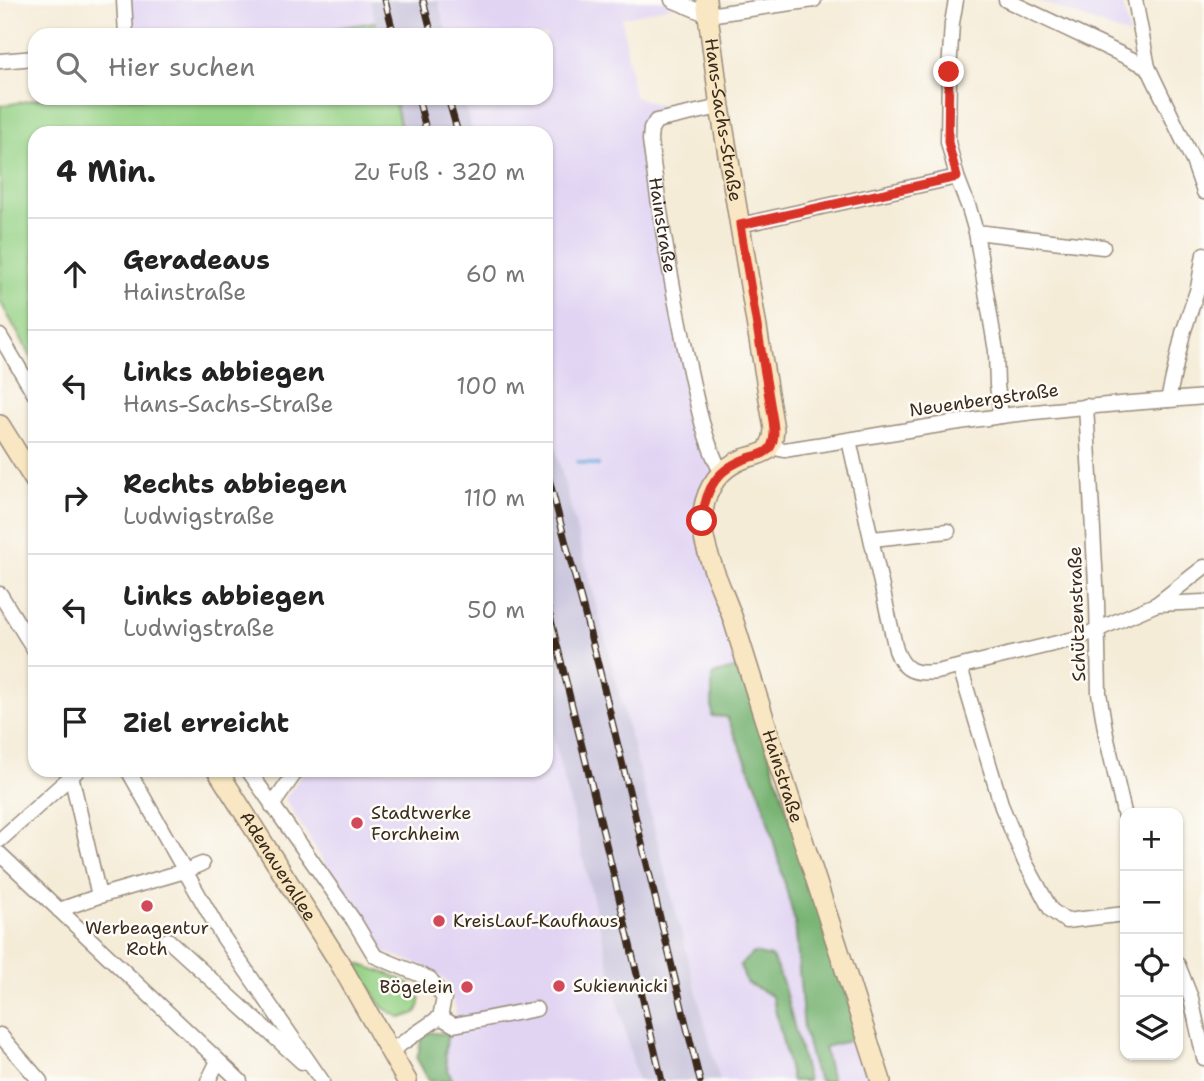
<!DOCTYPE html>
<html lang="de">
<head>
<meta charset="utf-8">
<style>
  :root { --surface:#fff; --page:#f6f6f6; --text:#222; --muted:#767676; --line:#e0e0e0 }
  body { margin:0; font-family:"Shantell Sans",sans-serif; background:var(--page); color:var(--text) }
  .controls { position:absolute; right:21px; bottom:21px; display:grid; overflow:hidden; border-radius:14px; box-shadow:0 2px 5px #0004 }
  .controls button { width:63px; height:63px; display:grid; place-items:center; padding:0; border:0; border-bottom:2px solid var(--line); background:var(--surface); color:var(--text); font:35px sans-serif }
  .stop { position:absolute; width:21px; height:21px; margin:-16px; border:5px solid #d93025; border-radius:50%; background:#fff }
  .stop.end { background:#d93025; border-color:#fff; box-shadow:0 2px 7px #0008 }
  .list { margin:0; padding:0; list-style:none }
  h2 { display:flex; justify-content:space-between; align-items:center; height:91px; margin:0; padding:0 28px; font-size:30px }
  h2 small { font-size:23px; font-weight:400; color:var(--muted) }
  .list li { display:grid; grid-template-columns:46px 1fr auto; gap:21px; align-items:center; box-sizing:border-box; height:112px; padding:0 28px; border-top:2px solid var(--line) }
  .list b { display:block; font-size:26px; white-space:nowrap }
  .list p { margin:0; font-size:23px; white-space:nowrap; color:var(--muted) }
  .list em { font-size:23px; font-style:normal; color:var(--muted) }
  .icon { flex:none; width:38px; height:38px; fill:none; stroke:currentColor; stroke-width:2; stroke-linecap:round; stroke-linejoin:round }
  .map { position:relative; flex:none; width:1204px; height:1081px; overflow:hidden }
  .search { position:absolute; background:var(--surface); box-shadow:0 2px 5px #0004; left:28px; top:28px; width:525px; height:77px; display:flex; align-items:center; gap:18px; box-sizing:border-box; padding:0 24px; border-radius:21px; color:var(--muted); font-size:26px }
  .panel { position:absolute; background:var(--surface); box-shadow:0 2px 5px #0004; left:28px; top:126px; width:525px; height:651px; border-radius:21px }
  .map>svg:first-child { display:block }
</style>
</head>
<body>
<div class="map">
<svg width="1204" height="1081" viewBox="0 0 1204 1081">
  <rect width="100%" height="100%" fill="#fdfcf7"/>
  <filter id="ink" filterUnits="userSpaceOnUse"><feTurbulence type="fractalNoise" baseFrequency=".0143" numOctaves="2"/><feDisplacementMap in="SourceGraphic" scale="14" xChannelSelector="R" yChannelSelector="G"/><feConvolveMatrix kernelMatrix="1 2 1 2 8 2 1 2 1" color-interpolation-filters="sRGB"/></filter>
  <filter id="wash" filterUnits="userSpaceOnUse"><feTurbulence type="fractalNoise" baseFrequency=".00686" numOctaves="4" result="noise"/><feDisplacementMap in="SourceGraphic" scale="28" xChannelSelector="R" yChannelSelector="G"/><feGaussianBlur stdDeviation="1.57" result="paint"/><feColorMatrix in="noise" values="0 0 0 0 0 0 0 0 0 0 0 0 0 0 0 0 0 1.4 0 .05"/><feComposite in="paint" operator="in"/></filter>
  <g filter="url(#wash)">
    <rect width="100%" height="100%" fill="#f5ecd8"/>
    <path fill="#e1d4f3" d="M119,0H370L375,22L297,35H122Z
      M438,0H666L673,6L622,18L634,96L662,106L666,115L645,119L646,141L714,476L696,519L873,1081H720L546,411V133H473L463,98H546V35H447Z
      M1037,0H1122L1130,36Z
      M546,706L637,1081H453L445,1067L446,1045L455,1018L456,1009L447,981L426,967L381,951L339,887L285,799L305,770H546Z"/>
    <path fill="#c5c0da" d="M370,0H438L447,35H378Z
      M394,98H463L473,133H402Z
      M546,411L720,1081H637L546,706Z"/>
    <path fill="#96d286" stroke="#687e52" stroke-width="2" d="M375,22L378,35H297Z
      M43,98H394L402,133H35V364L0,301V106Z
      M355,963C371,969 416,979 420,996C421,1002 419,1008 416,1013L401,1018L382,1007Z"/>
    <path fill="#78b473" stroke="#5a6f48" stroke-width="2" d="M741,667L860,1036L857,1039L824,1047L832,1081H820L814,1069L804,1030L795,922L761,795L727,717L712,716V675Z
      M753,953L772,957L783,983L808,1081H792L772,996L746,982L740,965Z
      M423,1032L448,1034C444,1053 444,1064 453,1081H429L417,1059Z"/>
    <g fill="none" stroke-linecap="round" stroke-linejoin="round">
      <path stroke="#6ea7dd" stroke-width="4.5" d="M578,462L598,465"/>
    </g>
  </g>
  <g filter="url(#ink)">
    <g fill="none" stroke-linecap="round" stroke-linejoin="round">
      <defs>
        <g id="street">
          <path d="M124,0L126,35"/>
          <path d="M672,0L708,15L814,0"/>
          <path d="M956,0L952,23L949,72L948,142L957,177L969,208L976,232L996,351L997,385L1001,416"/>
          <path d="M1006,0L1148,67"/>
          <path d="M1135,0L1148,67L1193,161L1204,192"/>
          <path d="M0,61L35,58"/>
          <path id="s1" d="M720,107L656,121L651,129L650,140C659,211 671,283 686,353C695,393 702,436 721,472"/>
          <path d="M740,225L957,177"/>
          <path d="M976,232L1103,247"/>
          <path d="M0,336L35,395"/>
          <path d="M1168,400L1183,333L1198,288L1204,254"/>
          <path d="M1086,406L1097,602L1099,693L1106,735L1125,817"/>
          <path d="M849,440L896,650C904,672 915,674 937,672L1078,638L1157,604L1204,602"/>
          <path d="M771,447L784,450C856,439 928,426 1001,416C1069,407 1136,403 1204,397"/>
          <path d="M872,539L948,531"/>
          <path d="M0,594L35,651"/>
          <path d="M1157,604L1204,567"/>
          <path d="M960,667L1002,807L1025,862L1051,910L1066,921L1125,914"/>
          <path d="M248,770L354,921L375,956L430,979L444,998L440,1017L398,1046"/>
          <path d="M71,775L99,896"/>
          <path d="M272,806L297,770"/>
          <path d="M0,840L77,771"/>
          <path d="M0,854L240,1081"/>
          <path d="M202,864L185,871L221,934L322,1081"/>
          <path d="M59,910L99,896L185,871L128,770"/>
          <path d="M168,940L302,1062"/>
          <path d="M1178,965L1191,998L1204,1058"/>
          <path d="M440,1017L454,1025L536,1009"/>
          <path d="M0,1035L40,1081"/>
          <path d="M208,1081L218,1061"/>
        </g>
        <g id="secondary">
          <path id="s2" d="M706,0L720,107L774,429L773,438L768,450C760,455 752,456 743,459C720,468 707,487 703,511C697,542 724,591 734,622C781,775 832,928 881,1081"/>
          <path d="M0,425L35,481"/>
          <path id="s3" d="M217,770L339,962L407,1081"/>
        </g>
      </defs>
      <use href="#street" stroke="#988b7b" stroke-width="17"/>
      <use href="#secondary" stroke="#988b7b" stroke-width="22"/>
      <use href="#street" stroke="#fff" stroke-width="14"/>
      <use href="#secondary" stroke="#f9e7c3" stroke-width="19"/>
      <defs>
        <path id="rail" d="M385,0L394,35
          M423,0L432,35
          M418,98L427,133
          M448,98L458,133
          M546,468L599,668L700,1081
          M546,600L612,868L662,1081"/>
      </defs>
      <use href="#rail" stroke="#3b2a1e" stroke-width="7"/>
      <use href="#rail" stroke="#fdfcf7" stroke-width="4.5" stroke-dasharray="13" stroke-linecap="butt"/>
    </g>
  </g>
  <g fill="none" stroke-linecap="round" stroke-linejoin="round" filter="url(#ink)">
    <path stroke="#d93025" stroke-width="9" d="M702,521C705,488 718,467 751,457C758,455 766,454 770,448C776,438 774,426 772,415L740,225L957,177L948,142L949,72"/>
  </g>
  <g fill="#d1495b" stroke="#fdfcf7" stroke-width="2.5">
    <circle cx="357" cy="823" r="7"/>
    <circle cx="147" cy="906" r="7"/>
    <circle cx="439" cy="921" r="7"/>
    <circle cx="559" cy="986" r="7"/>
    <circle cx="467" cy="987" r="7"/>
  </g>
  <g text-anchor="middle" stroke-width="5" stroke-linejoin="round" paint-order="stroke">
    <g font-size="18" fill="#3b2a1e" stroke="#fdfcf7">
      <text dy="6" stroke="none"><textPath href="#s2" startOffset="121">Hans-Sachs-Straße</textPath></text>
      <text dy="6" stroke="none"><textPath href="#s1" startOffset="172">Hainstraße</textPath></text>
      <text transform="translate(984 400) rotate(-8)" y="6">Neuenbergstraße</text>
      <text transform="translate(1077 614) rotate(-92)" y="6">Schützenstraße</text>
      <text dy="6" stroke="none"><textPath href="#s2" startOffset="830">Hainstraße</textPath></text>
      <text dy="6" stroke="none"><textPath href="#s3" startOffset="114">Adenauerallee</textPath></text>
    </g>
    <g font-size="18" fill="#3b2a1e" stroke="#fdfcf7" text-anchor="start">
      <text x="371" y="819">Stadtwerke<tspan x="371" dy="21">Forchheim</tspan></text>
      <text x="453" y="927">KreisLauf-Kaufhaus</text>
      <text x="147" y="934" text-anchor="middle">Werbeagentur<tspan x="147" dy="21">Roth</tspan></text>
      <text x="573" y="992">Sukiennicki</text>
      <text x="453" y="993" text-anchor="end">Bögelein</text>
    </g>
  </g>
</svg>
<div class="controls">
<button>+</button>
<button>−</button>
<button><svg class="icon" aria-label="locate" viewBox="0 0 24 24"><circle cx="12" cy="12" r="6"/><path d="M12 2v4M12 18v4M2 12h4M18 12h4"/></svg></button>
<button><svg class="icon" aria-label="layers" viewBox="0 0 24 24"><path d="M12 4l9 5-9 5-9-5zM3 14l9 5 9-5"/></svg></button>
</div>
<div class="stop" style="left:702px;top:521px"></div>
<div class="stop end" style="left:949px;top:72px"></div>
<div class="search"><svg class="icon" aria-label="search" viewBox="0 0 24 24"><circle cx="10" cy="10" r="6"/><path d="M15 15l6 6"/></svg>Hier suchen</div>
<section class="panel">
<h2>4 Min.<small>Zu Fuß · 320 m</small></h2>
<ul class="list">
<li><svg class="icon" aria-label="ahead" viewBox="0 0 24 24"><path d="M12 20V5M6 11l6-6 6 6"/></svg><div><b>Geradeaus</b><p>Hainstraße</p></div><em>60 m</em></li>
<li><svg class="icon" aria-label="left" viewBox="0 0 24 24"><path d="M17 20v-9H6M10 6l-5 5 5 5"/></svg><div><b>Links abbiegen</b><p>Hans-Sachs-Straße</p></div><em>100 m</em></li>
<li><svg class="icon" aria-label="right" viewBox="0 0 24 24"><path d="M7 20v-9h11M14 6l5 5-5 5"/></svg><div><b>Rechts abbiegen</b><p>Ludwigstraße</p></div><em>110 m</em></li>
<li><svg class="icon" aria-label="left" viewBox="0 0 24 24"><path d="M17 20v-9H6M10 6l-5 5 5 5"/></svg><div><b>Links abbiegen</b><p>Ludwigstraße</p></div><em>50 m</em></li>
<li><svg class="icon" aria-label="arrive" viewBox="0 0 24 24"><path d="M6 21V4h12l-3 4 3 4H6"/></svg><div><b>Ziel erreicht</b></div></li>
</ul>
</section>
</div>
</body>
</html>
